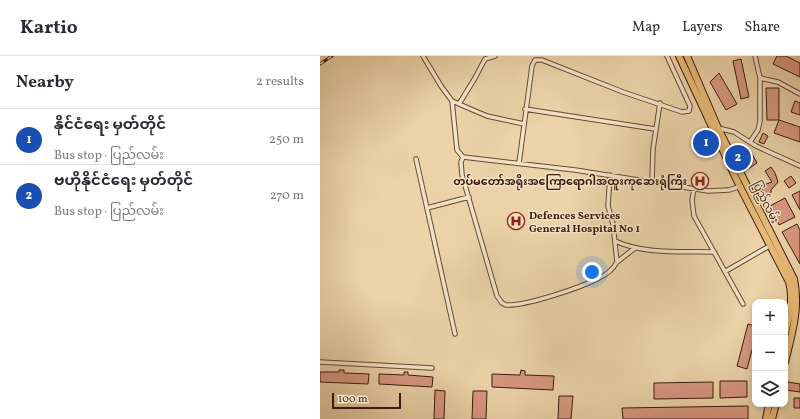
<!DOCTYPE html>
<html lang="en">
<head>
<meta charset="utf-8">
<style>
  :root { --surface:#fff; --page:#f2f2f3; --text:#2b2b33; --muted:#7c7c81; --line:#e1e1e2; --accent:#8f2418 }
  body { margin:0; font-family:Vollkorn,"Noto Sans Myanmar",serif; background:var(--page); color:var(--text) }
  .controls { position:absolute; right:12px; bottom:12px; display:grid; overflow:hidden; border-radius:8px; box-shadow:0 2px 6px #0003 }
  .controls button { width:36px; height:36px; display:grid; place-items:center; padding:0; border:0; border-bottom:1px solid var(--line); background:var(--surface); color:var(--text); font:20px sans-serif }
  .scale { position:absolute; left:12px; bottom:10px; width:69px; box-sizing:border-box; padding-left:4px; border:2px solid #3d1a0c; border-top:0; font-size:11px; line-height:14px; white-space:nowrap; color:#3d1a0c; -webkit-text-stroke:3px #f2e2c6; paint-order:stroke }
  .you { position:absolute; left:272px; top:216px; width:14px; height:14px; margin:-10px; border:3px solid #fff; border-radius:50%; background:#1a73e8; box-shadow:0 0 0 6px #1a73e833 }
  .badge { display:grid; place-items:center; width:26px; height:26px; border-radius:50%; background:var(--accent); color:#fff; font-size:13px; font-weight:700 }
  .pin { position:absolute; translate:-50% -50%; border:2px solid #fff; box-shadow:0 1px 4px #0006 }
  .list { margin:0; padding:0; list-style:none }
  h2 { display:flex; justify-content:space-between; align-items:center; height:52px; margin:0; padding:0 16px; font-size:17px }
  h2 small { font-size:13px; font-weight:400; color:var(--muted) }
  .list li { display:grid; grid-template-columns:26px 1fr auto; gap:12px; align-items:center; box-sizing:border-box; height:56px; padding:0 16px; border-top:1px solid var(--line) }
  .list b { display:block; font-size:15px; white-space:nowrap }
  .list p { margin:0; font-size:13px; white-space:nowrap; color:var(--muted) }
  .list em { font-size:13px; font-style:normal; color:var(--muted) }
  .icon { flex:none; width:22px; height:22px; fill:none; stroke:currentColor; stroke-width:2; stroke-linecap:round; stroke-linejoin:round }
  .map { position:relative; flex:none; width:480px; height:363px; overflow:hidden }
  header { display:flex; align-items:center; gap:24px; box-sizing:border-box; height:56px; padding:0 20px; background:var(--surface); border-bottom:1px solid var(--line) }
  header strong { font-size:19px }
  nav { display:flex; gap:22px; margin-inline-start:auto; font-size:14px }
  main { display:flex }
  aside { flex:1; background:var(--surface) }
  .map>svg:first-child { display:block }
</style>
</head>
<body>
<header>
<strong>Kartio</strong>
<nav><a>Map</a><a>Layers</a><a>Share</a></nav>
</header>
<main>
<aside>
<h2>Nearby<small>2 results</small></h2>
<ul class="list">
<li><span class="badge" style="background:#1a4fb4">1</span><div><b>နိုင်ငံရေး မှတ်တိုင်</b><p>Bus stop · ပြည်လမ်း</p></div><em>250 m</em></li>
<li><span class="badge" style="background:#1a4fb4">2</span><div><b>ဗဟိုနိုင်ငံရေး မှတ်တိုင်</b><p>Bus stop · ပြည်လမ်း</p></div><em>270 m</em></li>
</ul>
</aside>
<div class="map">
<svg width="480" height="363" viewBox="0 0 480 363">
  <rect width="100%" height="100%" fill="#ebd2a8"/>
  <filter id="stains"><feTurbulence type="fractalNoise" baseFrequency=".005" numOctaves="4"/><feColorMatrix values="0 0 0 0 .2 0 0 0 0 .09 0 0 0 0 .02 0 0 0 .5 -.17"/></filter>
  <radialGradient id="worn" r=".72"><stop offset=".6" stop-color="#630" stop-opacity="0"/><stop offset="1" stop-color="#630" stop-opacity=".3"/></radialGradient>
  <path fill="#d7977f" stroke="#3d1a0c" d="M457,0H466L480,7V21L453,8Z
    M421,3L429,41L421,43L413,5Z
    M399,17L417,48L406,54L390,26Z
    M446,32H459V64H447Z
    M475,45L480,47V59L471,56Z
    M459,64L480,71V86L454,77Z
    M443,77L448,80L444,88L439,86Z
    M432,98L437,107L425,115L420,105Z
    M451,111L455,117L458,126L451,134V137L445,140L441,130L452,126L445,115Z
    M471,120L476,127L469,132L464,125Z
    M480,135V154L472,139Z
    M465,142L475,161L459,169L450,150Z
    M477,168L480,174V208L462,176Z
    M428,268L435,270V283L427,313L417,310Z
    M19,314H24V317L49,318L48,328L0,326V316H19Z
    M201,314L205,315V319L234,320L233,334L172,331V318L200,319Z
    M84,316H88V319L113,321L112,331L59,328V318L84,319Z
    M400,325H427V341L400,342Z
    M393,326V342L334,343V327Z
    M468,326L480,328V336L466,334Z
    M115,334L125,335L124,363H114Z
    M153,335H167L166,363H152Z
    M239,340H253L251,363H238Z
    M474,342H480V352H474Z
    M428,350V363H303L302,352Z"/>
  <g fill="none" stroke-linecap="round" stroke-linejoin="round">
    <defs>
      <path id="minor" d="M103,0L121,30L132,45L167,60L204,68
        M440,22L458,26L480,38
        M132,45L137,94L143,101L255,114L388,135L409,134L421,130
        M139,48L155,22L165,3L175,0
        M205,53L335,73
        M398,72L414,76L436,90L480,110
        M430,86L438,74L440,65V22L435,0
        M143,101L141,106L142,119L177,240L182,247L186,249C206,250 260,232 279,222C286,219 293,213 297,206L293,168L288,150L290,119
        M96,103L135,278
        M199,107L212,10L215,4H222L227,6L303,36L362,56L369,55L370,50L347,0
        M332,126L333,93L340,47
        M374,133L372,144L374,160L423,248
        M107,152L149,141
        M295,185C326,199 362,195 394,196
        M297,206L315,192
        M406,215L451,189
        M0,306L112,312"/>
      <path id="trunk" d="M359,0L420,131L469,226C474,244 469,260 465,278
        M367,0L398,72L474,223C480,253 472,277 465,306
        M446,363L449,348
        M452,363L456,348"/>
    </defs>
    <use href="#minor" stroke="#684833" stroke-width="5.5"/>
    <use href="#trunk" stroke="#3d1a0c" stroke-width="8"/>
    <use href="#minor" stroke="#f2e2c6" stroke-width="3.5"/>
    <use href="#trunk" stroke="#e6b974" stroke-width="6"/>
    <defs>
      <path id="rail" d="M0,8L12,0"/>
    </defs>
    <use href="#rail" stroke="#3d1a0c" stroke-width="3"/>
    <use href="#rail" stroke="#f2e2c6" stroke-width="1.5" stroke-dasharray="4.5" stroke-linecap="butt"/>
  </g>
  <defs>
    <symbol id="hospital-ring" viewBox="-11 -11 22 22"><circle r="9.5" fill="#f2e2c6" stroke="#8f2418" stroke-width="1.5"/><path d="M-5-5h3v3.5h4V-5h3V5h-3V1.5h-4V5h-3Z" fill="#8f2418"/></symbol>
  </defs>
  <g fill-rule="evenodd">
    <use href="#hospital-ring" x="370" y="115" width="20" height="20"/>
    <use href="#hospital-ring" x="186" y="155" width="20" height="20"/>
  </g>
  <g text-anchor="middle" stroke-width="3" stroke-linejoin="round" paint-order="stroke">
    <g font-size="11" font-weight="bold" fill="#3d1a0c" stroke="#f2e2c6" text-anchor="end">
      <text x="367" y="129">တပ်မတော်အရိုးအကြောရောဂါအထူးကုဆေးရုံကြီး</text>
      <text x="209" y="163" text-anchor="start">Defences Services<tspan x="209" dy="13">General Hospital No 1</tspan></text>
    </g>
    <g font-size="11" fill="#3d1a0c" stroke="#f2e2c6">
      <text transform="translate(446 146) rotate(63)" y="4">ပြည်လမ်း</text>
    </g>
  </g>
  <rect width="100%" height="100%" filter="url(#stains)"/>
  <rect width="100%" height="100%" fill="url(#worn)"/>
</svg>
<div class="controls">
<button>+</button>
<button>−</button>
<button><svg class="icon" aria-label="layers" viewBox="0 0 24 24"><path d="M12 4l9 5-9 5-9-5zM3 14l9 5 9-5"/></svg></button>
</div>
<div class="scale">100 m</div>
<div class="you"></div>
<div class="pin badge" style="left:386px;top:87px;background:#1a4fb4">1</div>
<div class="pin badge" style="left:418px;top:102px;background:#1a4fb4">2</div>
</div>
</main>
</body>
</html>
